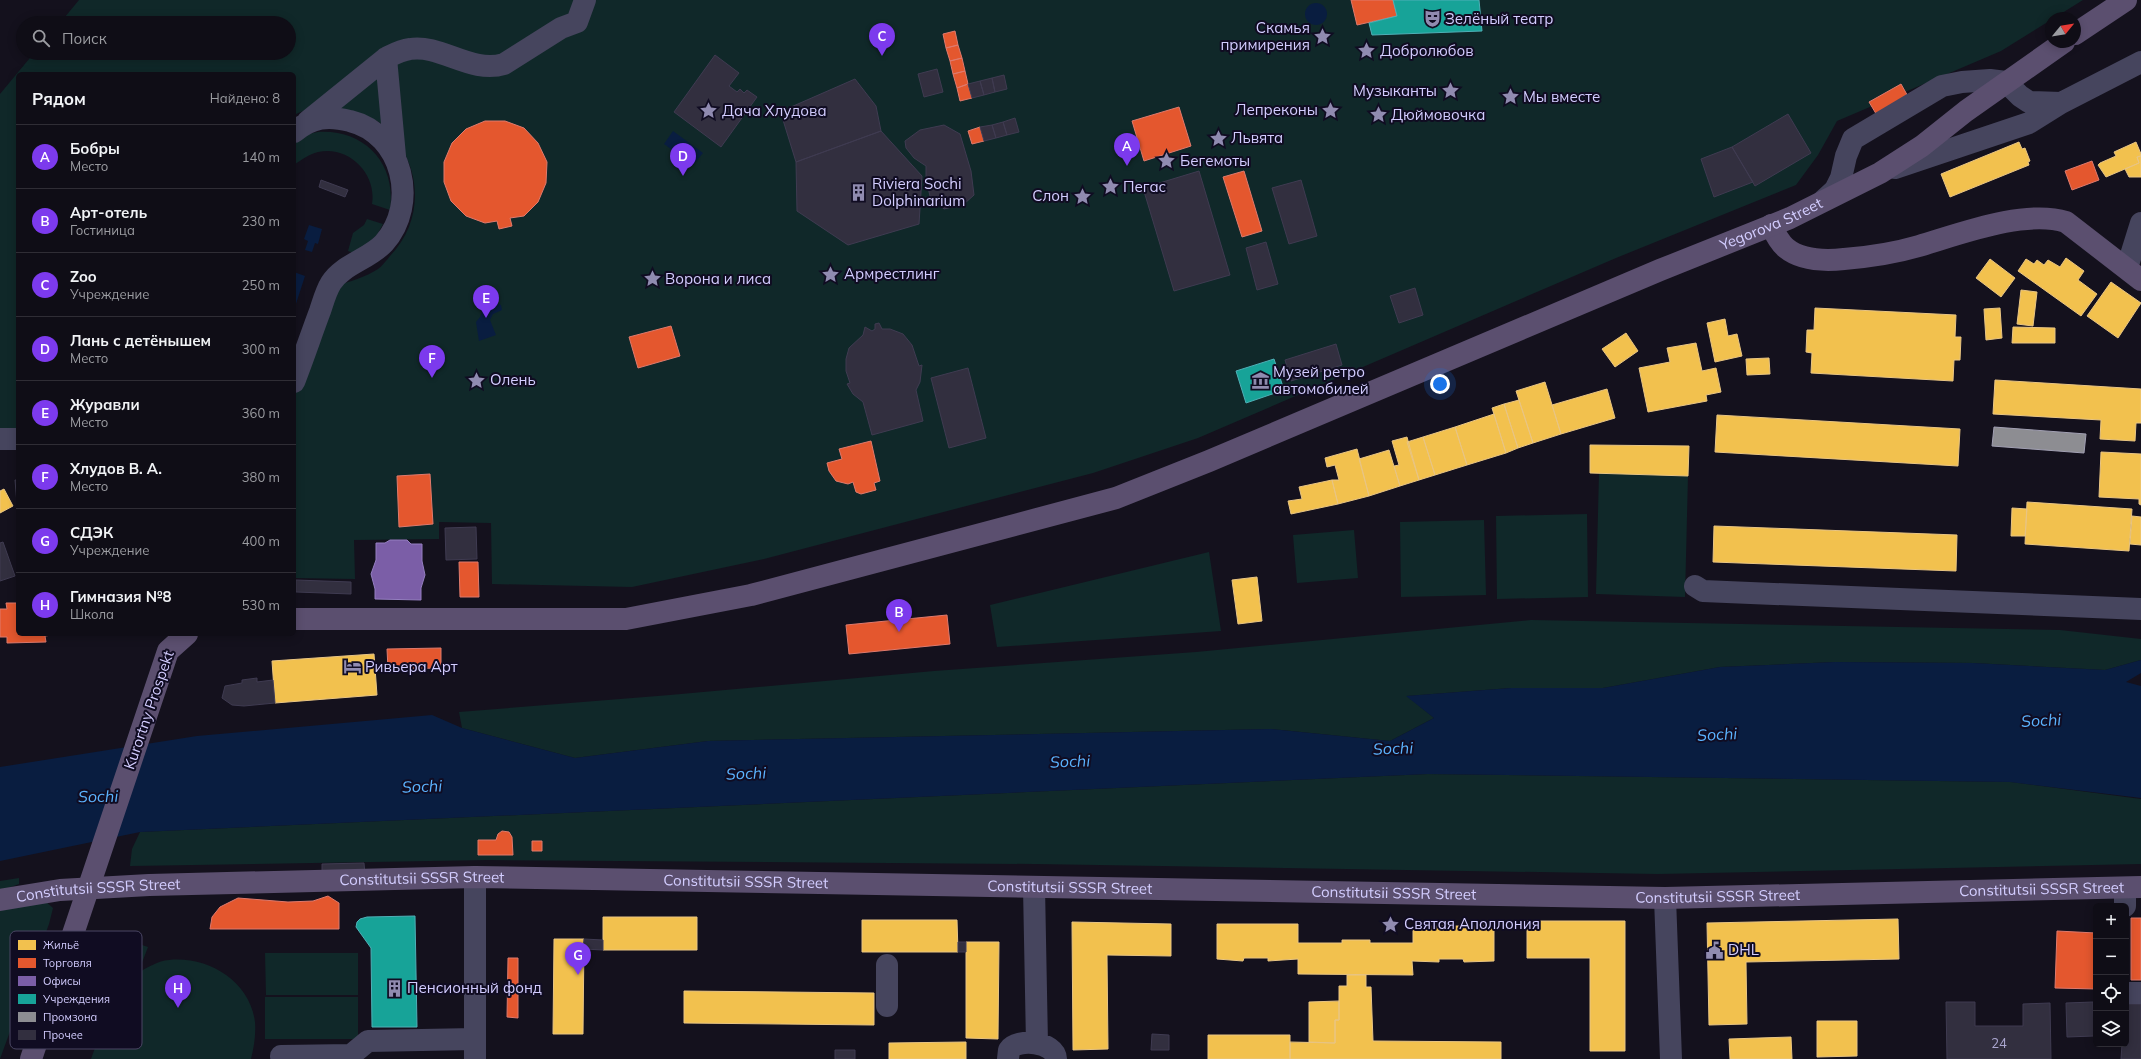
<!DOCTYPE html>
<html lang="ru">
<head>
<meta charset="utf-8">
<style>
  :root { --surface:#0f0d16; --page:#18161f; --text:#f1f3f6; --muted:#9b9ca1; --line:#2f2d35; --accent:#7c3aed }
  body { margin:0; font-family:Mulish,sans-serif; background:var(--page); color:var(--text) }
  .controls { position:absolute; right:12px; bottom:12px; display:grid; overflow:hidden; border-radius:6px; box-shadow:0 2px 10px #0003 }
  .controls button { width:36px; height:36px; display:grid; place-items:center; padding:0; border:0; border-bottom:1px solid var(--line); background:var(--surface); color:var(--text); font:20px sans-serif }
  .compass { position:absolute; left:2045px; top:12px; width:36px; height:36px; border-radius:50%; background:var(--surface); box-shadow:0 2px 10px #0003; rotate:60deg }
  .you { position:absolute; left:1440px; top:384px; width:14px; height:14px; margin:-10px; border:3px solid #fff; border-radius:50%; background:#1a73e8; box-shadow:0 0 0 6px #1a73e833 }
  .badge { display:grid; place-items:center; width:26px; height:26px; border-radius:50%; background:var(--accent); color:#fff; font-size:13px; font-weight:700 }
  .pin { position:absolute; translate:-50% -33px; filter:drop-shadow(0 1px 2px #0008) }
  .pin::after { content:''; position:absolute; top:21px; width:14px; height:12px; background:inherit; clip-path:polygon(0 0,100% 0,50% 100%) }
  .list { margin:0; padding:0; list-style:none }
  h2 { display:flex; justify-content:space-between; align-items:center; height:52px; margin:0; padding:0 16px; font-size:17px }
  h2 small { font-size:13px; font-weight:400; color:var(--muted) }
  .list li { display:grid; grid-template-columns:26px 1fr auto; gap:12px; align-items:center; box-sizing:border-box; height:64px; padding:0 16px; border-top:1px solid var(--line) }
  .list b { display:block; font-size:15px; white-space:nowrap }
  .list p { margin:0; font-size:13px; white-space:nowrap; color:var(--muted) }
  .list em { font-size:13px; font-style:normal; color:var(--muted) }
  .icon { flex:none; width:22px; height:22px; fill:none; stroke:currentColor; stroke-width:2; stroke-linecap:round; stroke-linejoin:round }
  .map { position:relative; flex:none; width:2141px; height:1059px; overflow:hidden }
  .search { position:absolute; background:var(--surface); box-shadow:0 2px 10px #0003; left:16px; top:16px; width:280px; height:44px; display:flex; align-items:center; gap:10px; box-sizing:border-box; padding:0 14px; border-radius:22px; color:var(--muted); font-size:15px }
  .panel { position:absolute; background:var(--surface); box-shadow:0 2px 10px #0003; left:16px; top:72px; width:280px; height:564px; border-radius:6px }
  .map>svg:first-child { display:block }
</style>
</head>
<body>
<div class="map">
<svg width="2141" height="1059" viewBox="0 0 2141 1059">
  <rect width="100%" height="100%" fill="#14111d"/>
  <path fill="#102829" d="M79,0H2083L2001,51L1837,121L1818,155L1796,185L1616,258L1198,438L1093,473L1016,493L764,559L632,587L492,584L491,523L439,522V539L354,540L355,579L294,578V397L335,286C349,282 366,277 378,269C382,266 386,261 390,256C428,217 421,157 380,123C374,118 362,116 355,113C332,105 317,104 294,115V74H18V431L0,432V94L34,53H289V23H60Z
    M318,132C364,129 397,163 390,210L372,204C377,174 349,145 318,152C309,154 301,160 294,165V142L308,134Z
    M367,219L383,224L377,235L356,254L348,251L353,233L364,225Z
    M1599,473L1688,476L1685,597L1596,594Z
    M1587,514L1588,597L1497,599L1496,516Z
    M1484,520L1486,595L1401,597L1400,522Z
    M1354,530L1358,578L1297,583L1293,535Z
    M1209,552L1221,631L997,647L990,605Z
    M1531,620L2060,630L2141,639V660L2105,670L1973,663L1835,662L1720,667L1603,688H1511L1407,696L1434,718L1390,741L1271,729L708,741L575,758L462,728L459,712L670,695L934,671L1196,652Z
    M1428,774L2011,782L2141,799V864L1658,874L1035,864L488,860L130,866L132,849L140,832Z
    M19,878V884L0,891V881Z
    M43,899L53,908L49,924L0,1059V908Z
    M133,942L148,947L138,973C148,967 158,961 169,960C208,956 250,981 255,1022C256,1035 254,1047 251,1059H91Z
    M265,953H358V995H266Z
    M265,997H358V1039H265Z"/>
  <path fill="#091d40" d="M1305 14a11 11 0 1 1 22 0a11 11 0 1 1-22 0Z
    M673,131L703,153L693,165L664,144Z
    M309,225L322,229L318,244L315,243L312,252L305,250L308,241L304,239Z
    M294,272L305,276L294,310Z
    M497,303L501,305L502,310L493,314L490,320L496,335L479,341L476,322L480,317L484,306Z
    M2141,660V673L2126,682L2141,686V798L2010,782L1428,774L140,832L0,861V767L197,736L432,715L462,728L575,758L708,741L1271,729L1390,741L1434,718L1406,696L1511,688H1603L1720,667L1835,662L1973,663L2105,670Z"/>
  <path fill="#f2c14e" stroke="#e9c583" d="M2019,142L2022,149L2025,148L2030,161L2028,162L2029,165L1950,197L1941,174Z
    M2136,142L2141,154V156L2137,157L2139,163L2106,177L2098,165L2100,163L2116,156L2114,152Z
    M2141,156V177H2129L2125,169L2139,163L2137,157Z
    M2066,258L2084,271L2078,280L2097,294L2081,316L2018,271L2026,259L2034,264L2037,260L2044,265L2048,260L2060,267Z
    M1990,259L2015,278L2001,297L1976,278Z
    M2111,282L2141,303L2118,338L2087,316Z
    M2021,290L2037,292L2033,326L2017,324Z
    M1815,308L1956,315L1955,337H1961L1960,360H1954L1953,381L1811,373L1812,353L1806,352L1807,330H1814Z
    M2000,308L2002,338L1986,340L1984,309Z
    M1725,319L1728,336L1737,334L1742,356L1715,362L1707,323Z
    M2013,327L2055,328V343H2012Z
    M1626,333L1638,351L1615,367L1602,349Z
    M1696,343L1702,371L1716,368L1721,392L1706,395L1707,401L1648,412L1639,368L1670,362L1667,348Z
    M1769,358L1770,374L1747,375L1746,359Z
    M1995,380L2141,389V423H2136L2135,441L2100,439L2101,420L1993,414Z
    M1545,382L1561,434L1533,443L1516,391Z
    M1607,389L1615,418L1561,434L1552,405Z
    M1519,400L1533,443L1518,448L1504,404Z
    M1504,404L1518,448L1506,453L1492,408Z
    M1494,414L1506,453L1467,465L1455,427Z
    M1717,415L1960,429L1958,466L1715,452Z
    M1455,427L1467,465L1435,475L1423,437Z
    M1407,437L1419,480L1400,486L1394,466L1399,465L1392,441Z
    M1423,437L1435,475L1419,480L1407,442Z
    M1590,445L1689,446L1688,476L1590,473Z
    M1357,449L1369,496L1338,504L1332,480H1339L1335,465L1327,467L1325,458Z
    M1389,450L1400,486L1369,496L1359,459Z
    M2101,452L2141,454V505L2139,504V499L2099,497Z
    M1332,480L1338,504L1291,514L1288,501L1302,499L1299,487Z
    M4,489L13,506L0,513V491Z
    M2027,502L2132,509L2129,551L2025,544Z
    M2012,508L2027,509L2025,536H2011Z
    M2132,516L2141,517V545L2130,544Z
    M1714,526L1957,535L1956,571L1713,562Z
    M1257,577L1262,621L1238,624L1232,580Z
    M374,654L377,695L275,703L272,661Z
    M603,917H697V950H603Z
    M1898,919L1899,959L1746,962L1747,1024L1709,1025L1707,923Z
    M862,920H957L958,952H862Z
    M1527,921H1625V1051H1590V958H1527Z
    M1072,922L1171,924V956L1107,955L1108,1049L1073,1050Z
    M1217,924H1298V943H1342V940H1370V943H1413V926H1494V961L1464,962L1463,959H1439V962L1412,961L1413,975L1298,974V959L1268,961V958H1244L1243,961L1217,959Z
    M554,939H584L583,1034H553Z
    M966,942H999L998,1039L966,1038Z
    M1347,975H1366V987H1371L1373,1041L1501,1042V1059H1290V1042L1335,1043V1020H1339V986H1347Z
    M684,991L874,993V1025L684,1023Z
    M1339,1001V1020H1335V1043L1309,1042V1002Z
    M1817,1021H1857V1056L1817,1057Z
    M1208,1035H1290V1059H1208Z
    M1791,1037L1792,1059H1730L1729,1039Z
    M966,1042V1059H889V1043Z"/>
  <path fill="#e4572e" stroke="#df7a6d" d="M1351,0H1393L1397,16L1357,25Z
    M955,31L958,45L946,48L943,34Z
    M958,45L962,58L950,61L946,48Z
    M962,58L965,71L953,74L950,61Z
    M965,71L968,84L957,88L953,74Z
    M968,84L972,98L960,101L957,88Z
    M1901,84L1910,100L1878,117L1869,102Z
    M1179,107L1191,146L1144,161L1132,121Z
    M485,121H505L524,128L538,143L547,162L546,183L538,202L524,216L510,218L512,226L499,229L497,221L485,223L466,216L451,201L444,182V162L452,143L466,129Z
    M980,127L984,141L972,144L968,131Z
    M2092,161L2099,180L2072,190L2065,171Z
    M1244,171L1262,231L1242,237L1223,177Z
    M671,326L680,356L638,368L629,337Z
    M871,441L880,481L874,483L876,490L861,494L856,492L853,482L848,484L836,481L829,471L827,463L842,459L839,449Z
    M430,474L433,524L399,527L397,476Z
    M459,562H478L479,597H460Z
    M6,603H18V634L52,635L45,636L46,642L7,643V637H0V609H7Z
    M947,615L950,644L849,654L846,625Z
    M441,648V668L388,669L387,649Z
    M502,831L509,832L512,837L513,855H478V840H496L498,834Z
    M532,841H542V851H532Z
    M328,896L339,903V929H210L212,917L220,907L238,898L288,902L313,901Z
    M2131,918H2141V980H2131Z
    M2057,931L2096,933V989L2055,988Z
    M508,958H518V1018L507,1017Z"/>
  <path fill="#7b5ea7" stroke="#957fc1" d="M390,540H407L411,544H422V561L425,575L421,588V600L375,599V589L371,574L376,560V543H385Z"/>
  <path fill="#17a398" stroke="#4fb0b7" d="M1393,0H1479L1482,31L1372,35L1369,23L1397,16Z
    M1274,359L1284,390L1246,403L1236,371Z
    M415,916L417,1027H372L371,948L356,927L357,922L360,919L367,917Z"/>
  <path fill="#8d8d92" stroke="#a2a0b3" d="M1994,427L2086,434L2084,453L1992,446Z"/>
  <path fill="#322f3f" stroke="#3f3b51" d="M715,55L739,73L729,86L737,92L740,89L744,93L747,90L757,97L721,147L674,112Z
    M937,69L943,92L924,97L918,74Z
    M1004,75L1007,89L995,92L992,78Z
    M992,78L995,92L984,95L980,81Z
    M855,79L876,106L881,131L796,162L783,120L791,107Z
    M980,81L984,95L972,98L968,84Z
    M1788,114L1811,153L1755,186L1732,147Z
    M1015,118L1019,132L1007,135L1003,122Z
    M1003,122L1007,135L996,138L992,125Z
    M944,125L960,134L971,171L974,195L964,204L944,209L930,196L926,179V166L914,158L906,148L905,141L920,130Z
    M992,125L996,138L984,141L980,127Z
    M881,131L922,176L919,224L848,245L797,211L796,162Z
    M1732,147L1753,182L1714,197L1701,159Z
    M1199,171L1230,275L1174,291L1143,188Z
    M321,180L348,190L345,197L319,187Z
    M1301,180L1317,236L1289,244L1272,188Z
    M1266,242L1278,284L1257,290L1246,248Z
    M1415,288L1423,315L1399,323L1390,296Z
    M879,323L882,329H890L903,334L912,345L919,366L922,365L920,382L916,390L923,421L872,435L863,402L853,394L847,384L850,383L846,371V359L849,348L863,335L865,327L872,331L875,329V324Z
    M1336,344L1342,365L1291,381L1285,360Z
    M968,368L986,438L949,448L931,378Z
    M15,480H18V516Z
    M476,527L477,559L446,560L445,528Z
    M3,542L15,576L0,581V543Z
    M296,580L351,582V594L296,592Z
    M257,678V682L273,680L275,703L244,706L232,705L222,698L225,686L242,683V680Z
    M364,863L365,875H322V864Z
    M584,939L603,940V950L583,949Z
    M958,942H966V952H958Z
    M1946,1002H1975V1026H2023V1004L2050,1003L2051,1059H1947Z
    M2093,1002L2094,1036L2067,1037L2066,1003Z
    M2126,1004H2141V1059H2121L2122,1044H2126Z
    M1152,1034L1169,1035V1050H1151Z
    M835,1050H855V1059H835Z"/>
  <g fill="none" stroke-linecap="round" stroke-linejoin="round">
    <path stroke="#46455e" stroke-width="22" d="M386,58L395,156
      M308,121L386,58C394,54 401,50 410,49C441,44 471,74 504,64L561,28L577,22L585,0
      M294,132C312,117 328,115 350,121C403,134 419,204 384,243C369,259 342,265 331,283C326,291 323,302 320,311C311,335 303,359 294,382
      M1895,168L2029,123L2061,103L2141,62
      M1824,200L1835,190L1841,178L1846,156L1853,139L1942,86L1962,82L1990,80L2006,82L2020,96L2029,102L2061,103
      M2127,268L2141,223
      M0,439H18
      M1695,586L1703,591L2141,609
      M1034,887L1037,1044
      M1665,898L1671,1059
      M2125,906V888
      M2126,993H2141
      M887,1006V965
      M281,1056L351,1055L368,1041L475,1039
      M475,1059V877
      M1008,1059L1009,1050C1017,1038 1055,1041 1056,1059"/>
    <g stroke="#5b4f6f" stroke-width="22">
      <path d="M2075,34L2126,0"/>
      <path d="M1771,225C1775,234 1779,242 1786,248C1802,261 1825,261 1844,259C1869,257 1895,253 1919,246C1960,234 2025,209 2066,222L2141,280"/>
      <path id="s1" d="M294,619H626L751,595L1116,498L1209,461L1660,270L1790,218L1880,173L1922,146L1966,111L2064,42"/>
      <path id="s2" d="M0,900L60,890L149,885L475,877L1665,898L2141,887"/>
      <path d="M31,1059L168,651L187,634"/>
    </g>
  </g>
  <defs>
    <symbol id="theatre-bare" viewBox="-9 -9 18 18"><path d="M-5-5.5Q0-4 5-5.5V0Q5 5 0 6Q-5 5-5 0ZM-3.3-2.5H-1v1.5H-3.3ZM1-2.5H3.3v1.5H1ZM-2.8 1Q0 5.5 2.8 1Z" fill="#908bb0" stroke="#100c22" stroke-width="2.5" paint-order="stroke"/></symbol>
    <symbol id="sight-bare" viewBox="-9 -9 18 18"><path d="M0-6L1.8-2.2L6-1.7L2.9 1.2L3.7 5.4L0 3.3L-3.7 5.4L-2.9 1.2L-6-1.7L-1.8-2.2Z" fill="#908bb0" stroke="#100c22" stroke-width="2.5" paint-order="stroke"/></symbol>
    <symbol id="building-bare" viewBox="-9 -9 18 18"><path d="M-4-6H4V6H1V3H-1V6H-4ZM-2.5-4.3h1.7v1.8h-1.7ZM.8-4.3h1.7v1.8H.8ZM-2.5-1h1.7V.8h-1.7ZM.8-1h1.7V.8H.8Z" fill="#908bb0" stroke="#100c22" stroke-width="2.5" paint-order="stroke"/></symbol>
    <symbol id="museum-bare" viewBox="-9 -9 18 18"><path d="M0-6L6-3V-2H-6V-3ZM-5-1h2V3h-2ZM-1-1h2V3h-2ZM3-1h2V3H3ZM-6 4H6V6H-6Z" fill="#908bb0" stroke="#100c22" stroke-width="2.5" paint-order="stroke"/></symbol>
    <symbol id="hotel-bare" viewBox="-9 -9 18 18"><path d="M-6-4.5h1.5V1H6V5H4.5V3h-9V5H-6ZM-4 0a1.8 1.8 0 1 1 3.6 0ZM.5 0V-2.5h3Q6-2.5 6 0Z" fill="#908bb0" stroke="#100c22" stroke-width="2.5" paint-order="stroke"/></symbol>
    <symbol id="civic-bare" viewBox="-9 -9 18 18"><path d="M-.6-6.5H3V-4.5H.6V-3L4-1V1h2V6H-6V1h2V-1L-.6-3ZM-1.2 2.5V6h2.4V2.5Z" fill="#908bb0" stroke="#100c22" stroke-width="2.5" paint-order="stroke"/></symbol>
  </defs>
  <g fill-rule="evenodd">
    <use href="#theatre-bare" x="1420" y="6" width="25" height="25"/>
    <use href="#sight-bare" x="1310" y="24" width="25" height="25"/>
    <use href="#sight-bare" x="1354" y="38" width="25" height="25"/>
    <use href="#sight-bare" x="1438" y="78" width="25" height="25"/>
    <use href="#sight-bare" x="1498" y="84" width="25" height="25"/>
    <use href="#sight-bare" x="1318" y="98" width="25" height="25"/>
    <use href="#sight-bare" x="696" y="98" width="25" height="25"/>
    <use href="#sight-bare" x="1366" y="102" width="25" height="25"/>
    <use href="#sight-bare" x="1206" y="126" width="25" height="25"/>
    <use href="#sight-bare" x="1154" y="148" width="25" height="25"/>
    <use href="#sight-bare" x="1098" y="174" width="25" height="25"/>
    <use href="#building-bare" x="846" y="180" width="25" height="25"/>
    <use href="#sight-bare" x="1070" y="184" width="25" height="25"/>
    <use href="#sight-bare" x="818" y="262" width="25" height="25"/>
    <use href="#sight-bare" x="640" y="266" width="25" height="25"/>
    <use href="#sight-bare" x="464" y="368" width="25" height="25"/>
    <use href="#museum-bare" x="1248" y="368" width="25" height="25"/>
    <use href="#hotel-bare" x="340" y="654" width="25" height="25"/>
    <use href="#sight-bare" x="1378" y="912" width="25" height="25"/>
    <use href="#civic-bare" x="1702" y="938" width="25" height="25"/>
    <use href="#building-bare" x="382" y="976" width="25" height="25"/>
  </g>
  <g text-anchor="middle" stroke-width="4" stroke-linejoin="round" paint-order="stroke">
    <g font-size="13" fill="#aba6cf">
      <text x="1999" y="1048">24</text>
    </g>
    <g font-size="15" fill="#d3cdff" stroke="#100c22" text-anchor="start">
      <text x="1445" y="24">Зелёный театр</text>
      <text x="1310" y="33" text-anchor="end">Скамья<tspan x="1310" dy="17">примирения</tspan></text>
      <text x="1380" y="56">Добролюбов</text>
      <text x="1437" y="96" text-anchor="end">Музыканты</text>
      <text x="1523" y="102">Мы вместе</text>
      <text x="1318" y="115" text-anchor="end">Лепреконы</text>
      <text x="722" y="116">Дача Хлудова</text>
      <text x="1391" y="120">Дюймовочка</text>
      <text x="1231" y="143">Львята</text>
      <text x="1180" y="166">Бегемоты</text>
      <text x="872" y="189">Riviera Sochi<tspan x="872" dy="17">Dolphinarium</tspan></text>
      <text x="1123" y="192">Пегас</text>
      <text x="1069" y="201" text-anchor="end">Слон</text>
      <text x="844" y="279">Армрестлинг</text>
      <text x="665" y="284">Ворона и лиса</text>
      <text x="1273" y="377">Музей ретро<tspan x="1273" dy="17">автомобилей</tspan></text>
      <text x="490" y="385">Олень</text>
      <text x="365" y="672">Ривьера Арт</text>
      <text x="1404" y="929">Святая Аполлония</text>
      <text x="1728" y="955">DHL</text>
      <text x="407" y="993">Пенсионный фонд</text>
    </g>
    <g font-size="15" fill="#d3cdff" stroke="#100c22">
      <text dy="5" stroke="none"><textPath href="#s1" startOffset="1547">Yegorova Street</textPath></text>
      <text transform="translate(149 710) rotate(-71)" y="5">Kurortny Prospekt</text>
      <text dy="5" stroke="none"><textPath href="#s2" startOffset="423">Constitutsii SSSR Street</textPath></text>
      <text dy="5" stroke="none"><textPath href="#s2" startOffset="747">Constitutsii SSSR Street</textPath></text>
      <text dy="5" stroke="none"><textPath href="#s2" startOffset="1071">Constitutsii SSSR Street</textPath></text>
      <text dy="5" stroke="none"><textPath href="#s2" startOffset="2043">Constitutsii SSSR Street</textPath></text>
      <text dy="5" stroke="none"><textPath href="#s2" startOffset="99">Constitutsii SSSR Street</textPath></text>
      <text dy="5" stroke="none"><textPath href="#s2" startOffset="1395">Constitutsii SSSR Street</textPath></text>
      <text dy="5" stroke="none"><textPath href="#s2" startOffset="1719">Constitutsii SSSR Street</textPath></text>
    </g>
    <g font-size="16" font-style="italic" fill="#5bb3ff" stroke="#100c22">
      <text transform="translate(2041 720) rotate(-3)" y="6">Sochi</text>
      <text transform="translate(1717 734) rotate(-3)" y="6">Sochi</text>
      <text transform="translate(1393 748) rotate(-2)" y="6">Sochi</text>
      <text transform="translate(1070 761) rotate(-2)" y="6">Sochi</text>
      <text transform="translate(746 773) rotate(-2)" y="6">Sochi</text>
      <text transform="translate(422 786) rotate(-2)" y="6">Sochi</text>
      <text transform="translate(98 796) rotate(-1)" y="6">Sochi</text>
    </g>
  </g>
  <rect x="10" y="931" width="132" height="118" rx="6" fill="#100c22" stroke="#4a4664" stroke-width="1"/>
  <rect x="18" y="940" width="18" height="10" fill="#f2c14e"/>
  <rect x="18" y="958" width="18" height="10" fill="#e4572e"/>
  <rect x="18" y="976" width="18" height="10" fill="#7b5ea7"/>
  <rect x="18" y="994" width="18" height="10" fill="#17a398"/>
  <rect x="18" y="1012" width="18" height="10" fill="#8d8d92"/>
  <rect x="18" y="1030" width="18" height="10" fill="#322f3f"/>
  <g font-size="11" fill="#d3cdff">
    <text x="43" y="949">Жильё</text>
    <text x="43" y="967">Торговля</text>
    <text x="43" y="985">Офисы</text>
    <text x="43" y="1003">Учреждения</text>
    <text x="43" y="1021">Промзона</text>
    <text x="43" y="1039">Прочее</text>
  </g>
</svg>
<div class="controls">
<button>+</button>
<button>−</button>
<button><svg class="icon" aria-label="locate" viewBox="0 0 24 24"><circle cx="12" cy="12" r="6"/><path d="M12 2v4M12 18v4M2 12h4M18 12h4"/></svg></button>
<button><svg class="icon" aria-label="layers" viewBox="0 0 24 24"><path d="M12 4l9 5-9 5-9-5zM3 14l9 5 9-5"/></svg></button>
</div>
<svg class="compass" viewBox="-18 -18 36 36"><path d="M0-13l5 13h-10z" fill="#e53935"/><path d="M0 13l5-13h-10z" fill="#9b9ca1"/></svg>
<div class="you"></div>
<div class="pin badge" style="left:1127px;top:166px">A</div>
<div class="pin badge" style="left:899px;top:632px">B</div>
<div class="pin badge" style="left:882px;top:56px">C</div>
<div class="pin badge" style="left:683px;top:176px">D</div>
<div class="pin badge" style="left:486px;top:318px">E</div>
<div class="pin badge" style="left:432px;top:378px">F</div>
<div class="pin badge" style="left:578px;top:975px">G</div>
<div class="pin badge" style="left:178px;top:1008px">H</div>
<div class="search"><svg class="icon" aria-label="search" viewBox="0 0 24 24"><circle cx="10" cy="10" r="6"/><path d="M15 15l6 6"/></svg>Поиск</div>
<section class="panel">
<h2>Рядом<small>Найдено: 8</small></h2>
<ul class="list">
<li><span class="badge">A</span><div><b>Бобры</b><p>Место</p></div><em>140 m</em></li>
<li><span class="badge">B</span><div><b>Арт-отель</b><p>Гостиница</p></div><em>230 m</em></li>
<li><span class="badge">C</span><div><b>Zoo</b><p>Учреждение</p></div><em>250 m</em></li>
<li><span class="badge">D</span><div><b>Лань с детёнышем</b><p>Место</p></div><em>300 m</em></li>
<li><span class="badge">E</span><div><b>Журавли</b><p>Место</p></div><em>360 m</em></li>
<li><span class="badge">F</span><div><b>Хлудов В. А.</b><p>Место</p></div><em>380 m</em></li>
<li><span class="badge">G</span><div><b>СДЭК</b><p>Учреждение</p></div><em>400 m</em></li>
<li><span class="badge">H</span><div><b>Гимназия №8</b><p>Школа</p></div><em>530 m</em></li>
</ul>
</section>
</div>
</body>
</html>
